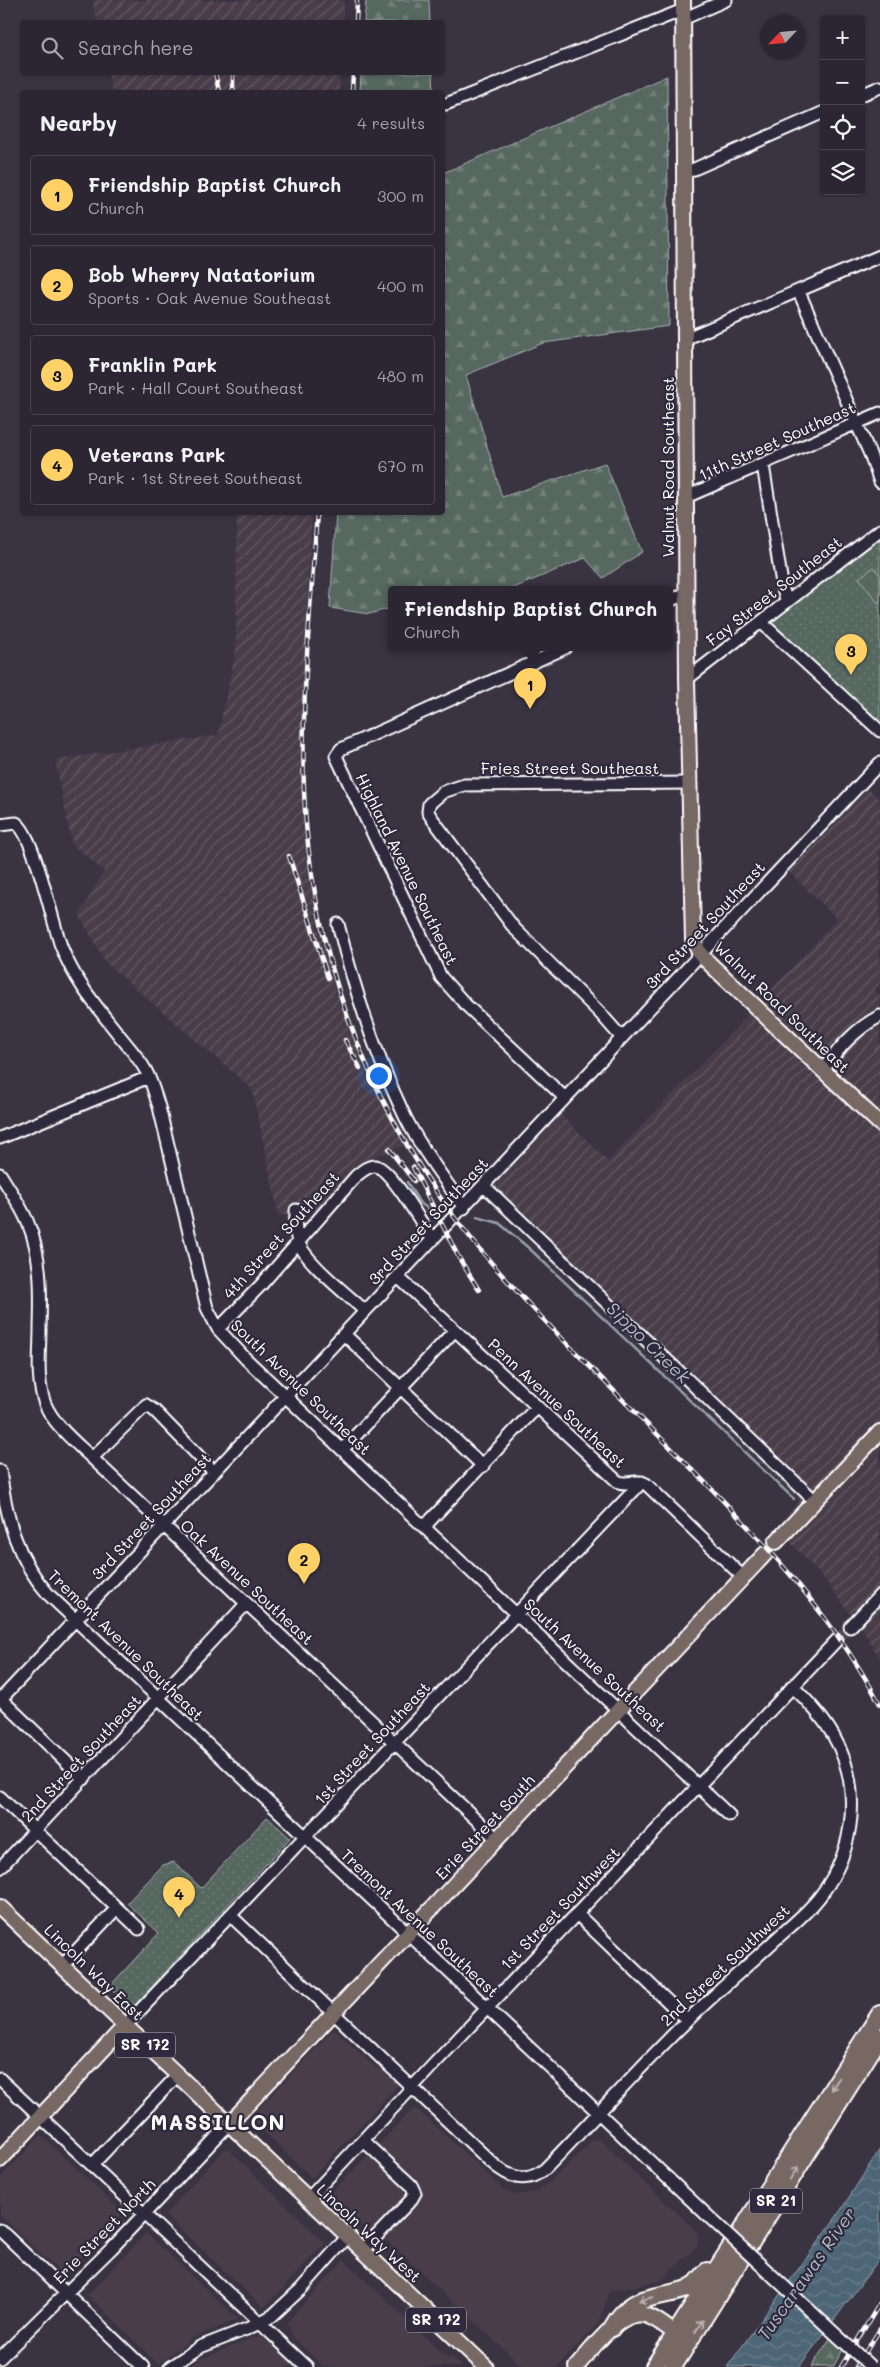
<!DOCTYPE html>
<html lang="en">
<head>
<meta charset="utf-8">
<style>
  :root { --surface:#2c2632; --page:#38323e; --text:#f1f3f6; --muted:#a6a5ac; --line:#48434d; --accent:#ffd166 }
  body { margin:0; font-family:Mali,sans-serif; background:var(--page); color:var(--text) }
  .controls { position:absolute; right:15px; top:15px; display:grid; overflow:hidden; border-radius:5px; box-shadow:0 1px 4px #0004 }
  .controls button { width:45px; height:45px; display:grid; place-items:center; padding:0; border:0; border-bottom:1px solid var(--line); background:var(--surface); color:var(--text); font:25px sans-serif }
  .compass { position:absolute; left:760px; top:15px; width:45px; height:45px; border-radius:50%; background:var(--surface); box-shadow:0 1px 4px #0004; rotate:244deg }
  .you { position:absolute; left:378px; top:1075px; width:18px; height:18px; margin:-12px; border:4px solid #fff; border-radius:50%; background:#1a73e8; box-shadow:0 0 0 8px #1a73e833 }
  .badge { display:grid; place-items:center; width:32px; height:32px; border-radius:50%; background:var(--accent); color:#111; font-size:16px; font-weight:700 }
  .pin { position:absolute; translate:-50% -41px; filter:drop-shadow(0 1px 2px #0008) }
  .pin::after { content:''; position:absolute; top:26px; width:18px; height:15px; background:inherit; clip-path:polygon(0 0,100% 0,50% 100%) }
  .popup { position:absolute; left:388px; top:586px; width:285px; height:65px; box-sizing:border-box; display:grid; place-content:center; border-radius:5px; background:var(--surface); filter:drop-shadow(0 1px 4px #0005); font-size:16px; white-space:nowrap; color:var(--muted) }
  .popup b { font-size:19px; color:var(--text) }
  .popup::after { content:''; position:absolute; left:50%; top:100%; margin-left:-10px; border:10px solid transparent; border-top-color:var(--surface) }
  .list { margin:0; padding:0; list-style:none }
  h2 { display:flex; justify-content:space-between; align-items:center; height:65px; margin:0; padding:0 20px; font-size:21px }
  h2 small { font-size:16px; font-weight:400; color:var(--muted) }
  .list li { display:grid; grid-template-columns:32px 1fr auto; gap:15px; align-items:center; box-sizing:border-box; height:80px; margin:0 10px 10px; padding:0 10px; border:1px solid var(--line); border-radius:5px }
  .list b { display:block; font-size:19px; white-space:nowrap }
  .list p { margin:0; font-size:16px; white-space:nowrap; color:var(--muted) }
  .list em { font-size:16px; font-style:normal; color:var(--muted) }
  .icon { flex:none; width:28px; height:28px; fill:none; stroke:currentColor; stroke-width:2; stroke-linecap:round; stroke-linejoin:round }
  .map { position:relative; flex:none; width:880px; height:2367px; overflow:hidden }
  .search { position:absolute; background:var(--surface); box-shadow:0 1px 4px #0004; left:20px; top:20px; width:425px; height:55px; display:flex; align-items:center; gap:12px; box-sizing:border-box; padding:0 18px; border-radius:5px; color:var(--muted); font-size:19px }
  .panel { position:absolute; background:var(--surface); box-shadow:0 1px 4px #0004; left:20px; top:90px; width:425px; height:425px; border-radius:5px }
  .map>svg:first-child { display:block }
</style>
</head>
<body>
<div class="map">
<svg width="880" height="2367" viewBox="0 0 880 2367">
  <defs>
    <pattern id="industrial-furrows" width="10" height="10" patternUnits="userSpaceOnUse" patternTransform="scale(1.25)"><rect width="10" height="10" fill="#483e48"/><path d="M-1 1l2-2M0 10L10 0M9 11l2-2" fill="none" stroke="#635b63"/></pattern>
    <pattern id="forest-firs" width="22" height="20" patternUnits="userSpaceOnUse" patternTransform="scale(1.25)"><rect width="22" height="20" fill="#566860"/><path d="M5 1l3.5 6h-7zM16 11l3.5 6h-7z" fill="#6f7f78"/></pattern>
    <pattern id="park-dots" width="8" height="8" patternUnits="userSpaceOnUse" patternTransform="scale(1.25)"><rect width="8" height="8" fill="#566860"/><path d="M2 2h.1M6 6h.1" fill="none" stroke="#6f7f78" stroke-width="1.8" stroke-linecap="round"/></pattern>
    <pattern id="water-waves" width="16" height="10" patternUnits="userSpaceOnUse" patternTransform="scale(1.25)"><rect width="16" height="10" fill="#4d6677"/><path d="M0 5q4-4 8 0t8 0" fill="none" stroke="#687d8b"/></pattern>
  </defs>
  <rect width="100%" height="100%" fill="#3a3342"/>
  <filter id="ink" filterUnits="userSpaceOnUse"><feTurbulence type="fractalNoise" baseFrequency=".02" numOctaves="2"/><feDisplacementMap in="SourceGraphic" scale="10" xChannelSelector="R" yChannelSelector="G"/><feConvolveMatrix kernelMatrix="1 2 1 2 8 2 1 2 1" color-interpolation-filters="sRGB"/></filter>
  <g filter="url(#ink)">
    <path fill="#483e48" d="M332,2031H336L377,2069L380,2068L398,2085L312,2178L250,2118Z
      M413,2109L418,2110L503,2189L518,2195L536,2192L553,2179L592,2141L599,2139L698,2233L697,2246L661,2281L610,2291L599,2323L557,2367H523L384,2238L367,2231L329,2195Z
      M41,2135L123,2213L63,2275L0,2215V2178Z
      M224,2149H228L325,2243L264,2308L165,2215Z
      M146,2233L238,2319L191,2339L158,2364L88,2295Z
      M344,2260L449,2359L451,2356L462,2367H324L294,2338L287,2322Z
      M258,2336L270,2341L297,2367H189L200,2359Z"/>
    <path fill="url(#industrial-furrows)" d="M92,0H344L343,22H97Z
      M108,73V72L340,73L339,92H112Z
      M237,513H312L306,621L301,774L306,856L318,929L336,994L366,1074L404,1146L364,1160L321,1209L279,1216L252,1089L106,963L79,915L104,871L72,844L55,760L218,735L236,649Z
      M868,788L880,800V983L874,990L880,996V1659L866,1635L824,1579L777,1527L800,1500L483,1195L560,1114L608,1161L750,1013L837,919L789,872Z"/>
    <path fill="url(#forest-firs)" stroke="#aab4b0" d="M366,0H429L430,22H364Z
      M361,73H433L434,92H360Z
      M667,76L669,326L543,343L466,375L502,497L605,463L642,552L603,578L585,558L509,590H391V608L369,614L330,608L336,513L442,512L443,173Z
      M831,2337L844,2348L833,2367H811Z"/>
    <path fill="url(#park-dots)" stroke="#aab4b0" d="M880,536V727L766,623Z
      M267,1817L290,1838L132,2008L109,1987L159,1933L127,1903L163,1865L174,1862L201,1888Z"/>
    <path fill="#566860" stroke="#aab4b0" d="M874,567L880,575V601L878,603L859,578Z"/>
    <path fill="url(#water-waves)" stroke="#94a3ad" d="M880,2149V2258L799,2367H727L837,2216Z"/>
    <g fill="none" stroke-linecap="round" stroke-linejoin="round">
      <path stroke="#94a3ad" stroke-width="2.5" d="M407,1182L419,1202L431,1211
        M477,1217L499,1223L531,1250L794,1499"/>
      <path stroke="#4e4755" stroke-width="11" stroke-dasharray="11 5.5" stroke-linecap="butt" d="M837,1640L850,1627"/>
      <defs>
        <path id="minor" d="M683,19L726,0
          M861,95L880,87
          M446,104L683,10
          M685,173L824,112
          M799,292L870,454L880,482
          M685,339L880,256
          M763,465L783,590L787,602
          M686,497L880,413
          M669,601L687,593
          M761,622L880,731
          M565,648L341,749L336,756L441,977L465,1004L565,1098
          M687,679L880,530
          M0,825L16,823C34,834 52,921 61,946C74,980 96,1006 119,1035C128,1046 139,1058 146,1071C152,1082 155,1095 159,1107L207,1308L218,1329L246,1359L729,1815
          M338,924C354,987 373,1049 401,1108C417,1144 442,1175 464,1208
          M622,1038L600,1013L514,928L431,817L428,812L429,804L443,792L464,785L690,783
          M823,1070C839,1048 855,1029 880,1016
          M0,1138L149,1077
          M0,1174C10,1190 21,1206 28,1223C42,1256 41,1294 40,1328C40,1353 36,1380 45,1404C54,1425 75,1442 92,1458L497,1839
          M484,1186L815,1501
          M296,1210C296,1220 294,1231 298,1241C305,1262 348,1295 365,1311
          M398,1277L617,1481C627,1487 636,1478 646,1484L743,1577
          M218,1329L261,1285L356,1176C361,1172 368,1165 376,1166C392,1170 422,1225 433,1240
          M344,1334L483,1466
          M342,1450L455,1330
          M92,1458L146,1405L155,1411L214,1472
          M0,1471C7,1519 16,1558 49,1595L709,2217
          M424,1527L537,1407
          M850,1627L880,1595
          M1,1699L84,1779
          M0,1700L880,763
          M0,1797L139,1929
          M0,1868L246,1604
          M577,1914L687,2020
          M230,1915L491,2162C508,2177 525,2185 545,2169C594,2119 641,2065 692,2016C718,1991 746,1967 773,1942C789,1927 808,1913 821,1895C856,1849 862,1785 833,1735C822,1716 808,1701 792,1686
          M62,1966L117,1908
          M125,2026L642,1482
          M0,2079L307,2367
          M92,2165L177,2076
          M308,2199L434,2064L837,1640
          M0,2230L143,2367
          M363,2250L411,2200L415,2193L411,2185L363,2140
          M0,2358L112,2248L229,2124
          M170,2367L200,2347L249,2328L272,2316L301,2289L348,2236"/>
        <path id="major" d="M683,0L687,679L693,939L700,954L710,964L880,1124
          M776,1542L880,1432
          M0,1907L486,2367
          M229,2124L765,1554
          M0,2160L125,2026
          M576,2367C592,2350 621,2306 648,2316C661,2321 673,2332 683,2340"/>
        <path id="highway" d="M612,2328C631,2293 653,2300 687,2289L696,2284L707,2271
          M654,2367L880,2014
          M673,2367L880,2037"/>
      </defs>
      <use href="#minor" stroke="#fff" stroke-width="15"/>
      <use href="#major" stroke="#fff" stroke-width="18"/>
      <use href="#highway" stroke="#fff" stroke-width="20"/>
      <use href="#minor" stroke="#2f2a3d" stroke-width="11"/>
      <use href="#major" stroke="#776864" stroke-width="14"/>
      <use href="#highway" stroke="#776864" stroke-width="16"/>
      <defs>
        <path id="rail" d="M356,22L357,0
          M215,72L219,92
          M233,72V92
          M352,92L353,72
          M317,512C311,605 301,698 304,791C310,945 363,1094 455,1218C504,1283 563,1339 620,1397C715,1493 815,1584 880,1704
          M289,856L328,978
          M345,1040L360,1068
          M389,1149L414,1181
          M413,1167L459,1258L479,1290
          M841,2367L880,2303
          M856,2367L880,2329"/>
      </defs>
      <use href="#rail" stroke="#fff" stroke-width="4.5"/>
      <use href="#rail" stroke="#2f2a3d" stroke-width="2.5" stroke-dasharray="8" stroke-linecap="butt"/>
      <defs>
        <path id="minor-bridge" d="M709,2217L871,2367"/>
      </defs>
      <use href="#minor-bridge" stroke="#fff" stroke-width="15" stroke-linecap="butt"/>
      <use href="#minor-bridge" stroke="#2f2a3d" stroke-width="11"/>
    </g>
    <defs><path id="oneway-shaft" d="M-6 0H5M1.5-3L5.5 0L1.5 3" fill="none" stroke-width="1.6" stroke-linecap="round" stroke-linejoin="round" transform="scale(1.25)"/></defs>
    <g stroke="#bbb4b2">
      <use href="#oneway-shaft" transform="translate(835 2084) rotate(124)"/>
      <use href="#oneway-shaft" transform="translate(794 2173) rotate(-58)"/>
      <use href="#oneway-shaft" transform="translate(646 2299) rotate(165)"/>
      <use href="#oneway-shaft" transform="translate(699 2326) rotate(-58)"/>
    </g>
  </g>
  <g text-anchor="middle" stroke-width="4.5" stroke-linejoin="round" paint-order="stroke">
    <g fill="#2f2a3d" stroke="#c1bfc5" stroke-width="1">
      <rect x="115" y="2032.5" width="60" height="25" rx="4"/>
      <rect x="750" y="2188.5" width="52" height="25" rx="4"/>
      <rect x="406" y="2307.5" width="60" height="25" rx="4"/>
    </g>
    <g font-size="15" font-weight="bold" fill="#fff">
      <text x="145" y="2050">SR 172</text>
      <text x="776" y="2206">SR 21</text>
      <text x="436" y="2325">SR 172</text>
    </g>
    <g font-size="16" fill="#fff" stroke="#2f2a3d">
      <text transform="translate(777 441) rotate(-24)" y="6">11th Street Southeast</text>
      <text transform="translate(668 467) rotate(-90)" y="6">Walnut Road Southeast</text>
      <text transform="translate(774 591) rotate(-38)" y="6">Fay Street Southeast</text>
      <text x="570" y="774">Fries Street Southeast</text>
      <text transform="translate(407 869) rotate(64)" y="6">Highland Avenue Southeast</text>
      <text transform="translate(705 925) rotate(-47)" y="6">3rd Street Southeast</text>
      <text transform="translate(782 1007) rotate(44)" y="6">Walnut Road Southeast</text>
      <text transform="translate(428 1221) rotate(-47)" y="6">3rd Street Southeast</text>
      <text transform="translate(281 1235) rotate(-48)" y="6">4th Street Southeast</text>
      <text transform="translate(301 1387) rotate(44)" y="6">South Avenue Southeast</text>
      <text transform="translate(557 1403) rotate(43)" y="6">Penn Avenue Southeast</text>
      <text transform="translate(151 1516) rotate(-47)" y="6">3rd Street Southeast</text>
      <text transform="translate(247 1582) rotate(43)" y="6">Oak Avenue Southeast</text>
      <text transform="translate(126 1645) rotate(44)" y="6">Tremont Avenue Southeast</text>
      <text transform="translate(595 1665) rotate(43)" y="6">South Avenue Southeast</text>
      <text transform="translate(372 1743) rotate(-47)" y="6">1st Street Southeast</text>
      <text transform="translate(81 1758) rotate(-47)" y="6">2nd Street Southeast</text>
      <text transform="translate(485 1827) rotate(-47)" y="6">Erie Street South</text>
      <text transform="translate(560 1908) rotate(-46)" y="6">1st Street Southwest</text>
      <text transform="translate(420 1923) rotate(43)" y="6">Tremont Avenue Southeast</text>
      <text transform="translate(725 1965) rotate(-43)" y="6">2nd Street Southwest</text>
      <text transform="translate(94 1972) rotate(44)" y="6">Lincoln Way East</text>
      <text transform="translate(104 2231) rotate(-46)" y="6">Erie Street North</text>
      <text transform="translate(369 2233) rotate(43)" y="6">Lincoln Way West</text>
    </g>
    <g font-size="18" font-style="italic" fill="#afbac2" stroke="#2f2a3d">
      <text transform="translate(648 1343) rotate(44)" y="6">Sippo Creek</text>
      <text transform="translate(807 2274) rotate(-55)" y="6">Tuscarawas River</text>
    </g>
    <g font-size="21" font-weight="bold" letter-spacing="1" fill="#fff" stroke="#2f2a3d">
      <text x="218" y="2130">MASSILLON</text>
    </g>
  </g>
</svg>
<div class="controls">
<button>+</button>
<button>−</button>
<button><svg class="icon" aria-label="locate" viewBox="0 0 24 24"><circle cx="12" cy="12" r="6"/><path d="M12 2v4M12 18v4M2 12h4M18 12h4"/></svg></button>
<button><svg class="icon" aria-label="layers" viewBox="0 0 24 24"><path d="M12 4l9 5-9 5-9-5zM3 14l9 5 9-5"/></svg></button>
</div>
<svg class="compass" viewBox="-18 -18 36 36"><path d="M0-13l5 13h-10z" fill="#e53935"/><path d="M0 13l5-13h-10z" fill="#a6a5ac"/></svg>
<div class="you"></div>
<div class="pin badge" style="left:530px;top:709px">1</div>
<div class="popup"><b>Friendship Baptist Church</b>Church</div>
<div class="pin badge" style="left:304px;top:1584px">2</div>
<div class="pin badge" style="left:851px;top:675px">3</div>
<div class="pin badge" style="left:179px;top:1918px">4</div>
<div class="search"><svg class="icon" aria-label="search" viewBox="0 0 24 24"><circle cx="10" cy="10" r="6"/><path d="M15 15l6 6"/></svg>Search here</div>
<section class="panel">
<h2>Nearby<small>4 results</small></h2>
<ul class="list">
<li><span class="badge">1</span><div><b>Friendship Baptist Church</b><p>Church</p></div><em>300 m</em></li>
<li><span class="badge">2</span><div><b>Bob Wherry Natatorium</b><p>Sports · Oak Avenue Southeast</p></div><em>400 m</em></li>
<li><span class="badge">3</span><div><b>Franklin Park</b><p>Park · Hall Court Southeast</p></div><em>480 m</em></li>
<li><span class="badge">4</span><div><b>Veterans Park</b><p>Park · 1st Street Southeast</p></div><em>670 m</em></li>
</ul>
</section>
</div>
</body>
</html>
